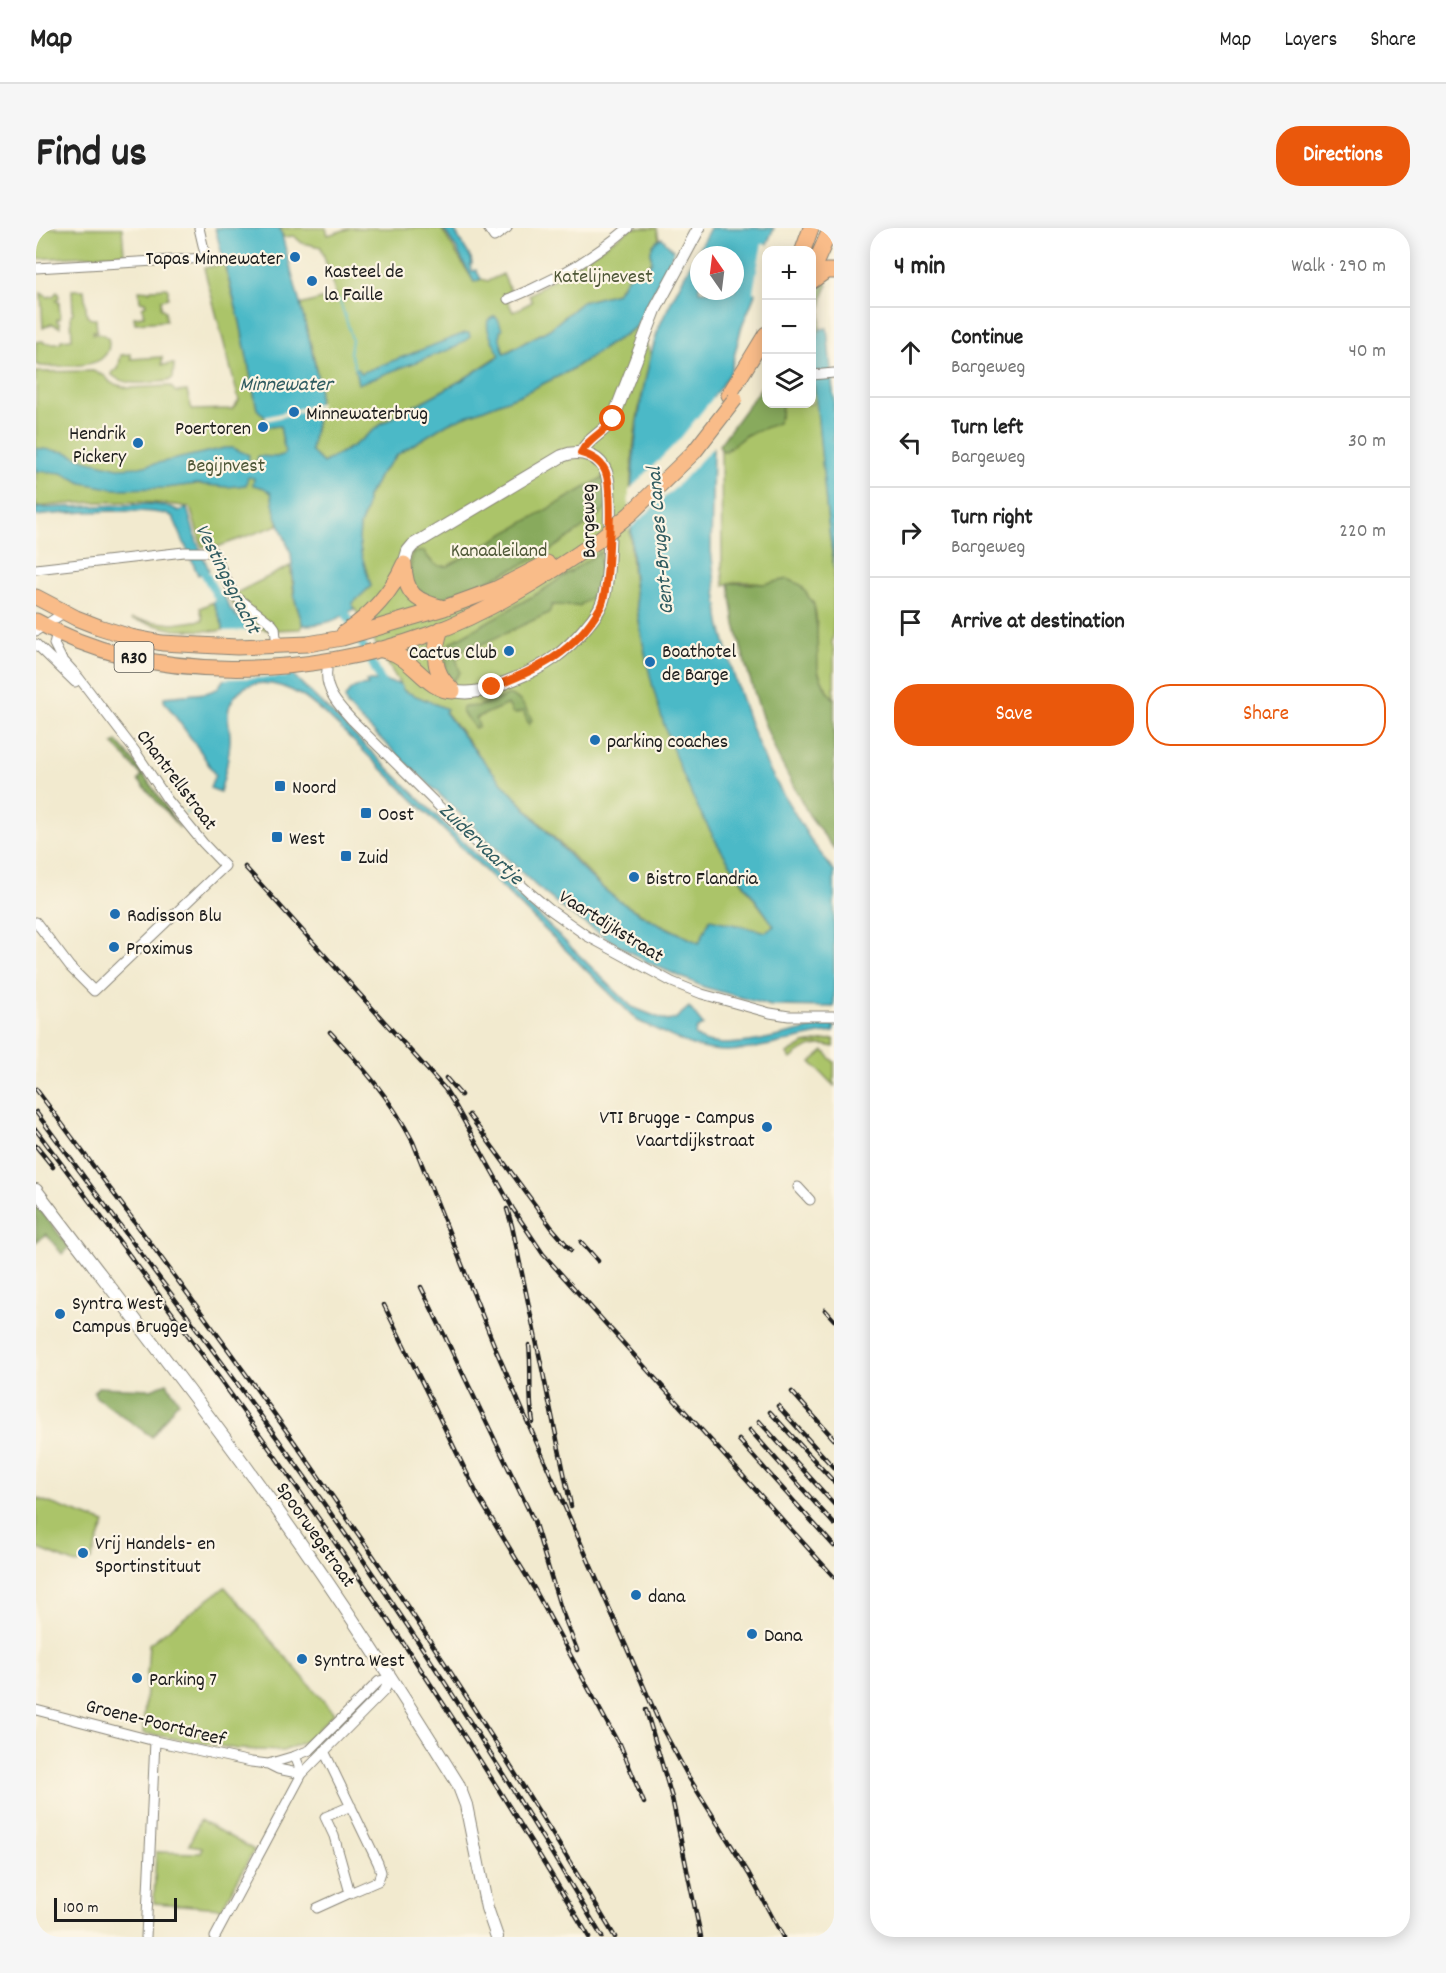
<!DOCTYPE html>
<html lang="en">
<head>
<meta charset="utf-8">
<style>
  :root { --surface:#fff; --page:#f6f6f6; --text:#222; --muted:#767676; --line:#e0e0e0; --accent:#ea580c }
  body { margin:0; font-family:Dekko,sans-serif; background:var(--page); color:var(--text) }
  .controls { position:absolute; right:18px; top:18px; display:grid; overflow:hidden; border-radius:12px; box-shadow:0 3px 15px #0003 }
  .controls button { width:54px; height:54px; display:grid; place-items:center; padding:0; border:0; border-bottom:2px solid var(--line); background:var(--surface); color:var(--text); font:30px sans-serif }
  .compass { position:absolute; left:654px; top:18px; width:54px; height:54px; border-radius:50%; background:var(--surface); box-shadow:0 3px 15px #0003; rotate:346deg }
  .scale { position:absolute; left:18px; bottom:15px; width:123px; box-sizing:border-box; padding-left:6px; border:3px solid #1c1c1c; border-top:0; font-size:16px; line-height:21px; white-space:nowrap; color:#1c1c1c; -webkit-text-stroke:4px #fcf5e5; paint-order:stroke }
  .stop { position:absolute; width:18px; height:18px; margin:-14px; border:4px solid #ea580c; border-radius:50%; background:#fff }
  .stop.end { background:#ea580c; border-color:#fff; box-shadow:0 2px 6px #0008 }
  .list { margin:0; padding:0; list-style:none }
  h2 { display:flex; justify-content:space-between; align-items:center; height:78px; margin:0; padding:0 24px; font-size:26px }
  h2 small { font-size:20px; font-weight:400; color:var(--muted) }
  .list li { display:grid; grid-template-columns:39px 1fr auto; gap:18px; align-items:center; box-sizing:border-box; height:90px; padding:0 24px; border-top:2px solid var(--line) }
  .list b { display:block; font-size:22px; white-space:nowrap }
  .list p { margin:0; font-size:20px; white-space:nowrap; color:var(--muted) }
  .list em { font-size:20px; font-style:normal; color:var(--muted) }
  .actions { display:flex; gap:12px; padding:18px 24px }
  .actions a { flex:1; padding:14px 0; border:2px solid var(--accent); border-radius:24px; text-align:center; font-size:21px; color:var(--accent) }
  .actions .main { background:var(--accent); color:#fff }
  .icon { flex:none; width:33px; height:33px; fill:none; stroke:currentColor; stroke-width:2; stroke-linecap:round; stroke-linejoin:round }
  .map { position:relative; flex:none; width:798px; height:1709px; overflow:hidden; border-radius:24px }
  header { display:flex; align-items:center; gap:36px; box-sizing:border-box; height:84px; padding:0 30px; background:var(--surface); border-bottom:2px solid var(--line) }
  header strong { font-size:28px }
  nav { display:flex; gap:33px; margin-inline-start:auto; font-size:21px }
  .intro { display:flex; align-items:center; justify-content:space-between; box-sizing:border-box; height:144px; padding:0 36px }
  h1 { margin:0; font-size:42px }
  .button { padding:15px 27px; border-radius:24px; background:var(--accent); color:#fff; font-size:21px; font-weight:700 }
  main { display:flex; gap:36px; padding:0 36px }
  aside { flex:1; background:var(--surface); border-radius:24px; box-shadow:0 3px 15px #0003 }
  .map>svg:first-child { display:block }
</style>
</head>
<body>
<header>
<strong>Map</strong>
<nav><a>Map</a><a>Layers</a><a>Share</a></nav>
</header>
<div class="intro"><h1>Find us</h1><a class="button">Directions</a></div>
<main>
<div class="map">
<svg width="798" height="1709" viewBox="0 0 798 1709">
  <rect width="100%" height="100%" fill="#fcf5e5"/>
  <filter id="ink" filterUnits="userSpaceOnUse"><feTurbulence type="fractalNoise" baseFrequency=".0167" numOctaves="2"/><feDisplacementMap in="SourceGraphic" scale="12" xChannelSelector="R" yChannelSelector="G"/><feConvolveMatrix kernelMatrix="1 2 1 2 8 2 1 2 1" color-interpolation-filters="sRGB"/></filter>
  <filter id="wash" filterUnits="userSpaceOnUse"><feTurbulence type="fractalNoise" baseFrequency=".008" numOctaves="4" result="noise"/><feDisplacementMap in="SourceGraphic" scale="24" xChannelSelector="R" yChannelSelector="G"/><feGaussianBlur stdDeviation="1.35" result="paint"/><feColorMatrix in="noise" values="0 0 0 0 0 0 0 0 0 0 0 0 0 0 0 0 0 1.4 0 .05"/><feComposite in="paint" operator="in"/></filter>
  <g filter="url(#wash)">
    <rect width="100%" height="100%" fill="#f2eacf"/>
    <path fill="#abc469" stroke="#647042" stroke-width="1.5" d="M0,0H86L88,26L0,31Z
      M244,0H290L292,7L315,0H405L438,54L445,51L452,53L467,46L475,64L469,67L477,84L496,74L493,67L596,0H621L623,11C615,19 613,22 616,33C607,48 589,46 581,65L546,74L514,101L461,129L426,152L347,195L317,218L287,235L275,223C277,209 281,196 282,182C286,147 273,110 264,77L300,67L285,19L266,15L258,8L247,9Z
      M188,36L204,94L221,181L229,189L232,199L244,198L249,224L242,297L181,319H166L154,279C103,271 51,273 0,279V144L57,143L69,148L75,155L92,160L134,158L140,164L151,163L156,182L196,181L203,172L168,40Z
      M132,60V70L125,72V80L129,83L130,93L99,95L98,89L108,88L106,79L110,77L109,74L104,73L103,62L114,63L115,61Z
      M36,62H48L51,88L55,91H60L61,103H57V106H66L72,110C74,118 72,126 65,131C55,139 17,139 4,138L0,136V114L7,113L8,115H21L25,114V112L36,111L35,87L37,85Z
      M21,64H22L23,70L20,71V73L23,74L24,91H21V94L24,95V99C13,95 18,95 7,100L5,65L11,69L17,68Z
      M600,99L615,126C610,149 604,173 600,197C576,375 626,558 738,697L730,704L674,691L663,715L616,692L583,673L566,659L460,549L409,483L411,481L368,463L316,376L335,358L325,325L323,311L324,298L330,282L331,269L345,245L362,226L412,195L484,167L533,143Z
      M95,126V131L126,129V137L138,136L137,150L132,153C114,154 91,160 76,147V144L82,141L85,127Z
      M776,155H779L791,286L798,340V397L796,416L798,421V471C791,462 785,453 782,442C776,420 786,395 776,372C749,363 716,347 688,357L686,340L685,222L690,223C696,219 702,212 709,208C727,197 744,202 746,176H776Z
      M254,338L259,372L267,397L265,401C222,402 218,408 192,369Z
      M177,374L187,398V403L139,402L95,391L137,396L167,392L164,380Z
      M798,811V819C781,814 768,819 755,831L751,826L768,816Z
      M788,823L798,834V858L775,834Z
      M0,1270L69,1295L55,1332L40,1336L0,1320Z
      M189,1359L298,1485L270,1513L247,1523L201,1521L107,1505L113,1416Z
      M164,1592L218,1622L186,1680L118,1675L120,1624L165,1625L166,1619L153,1617Z"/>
    <path fill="#88aa5d" stroke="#52633c" stroke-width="1.5" d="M788,54L792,57C784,69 786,84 784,98C782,113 776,124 777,140H776V76Z
      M730,153V176H746L745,187L742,195L710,207L690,223L685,222L683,217Z
      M571,247L572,279L548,299L507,327L455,351L406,370L397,371L373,357L376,325L388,323C394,333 399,340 412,338Z
      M564,324V352L561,366L543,378L516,377L513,385L444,417L443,414L426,422L425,428L420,430L424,444L419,451L414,452C408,440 409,427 414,415L504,364Z
      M752,351L765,357L778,377L781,402L782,443L790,461L798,471V621L773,587L741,527L727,492L709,435L699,396L693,355L728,356Z
      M474,467C485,470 491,482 496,492L493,497L487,483L479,486L476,484L472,476L440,490L443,498L439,500L426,484L427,479L443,478Z
      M81,513C105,539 123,571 144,600L102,552L106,548L77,516Z
      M0,976L33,1019L26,1026L10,1006L0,1014Z
      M131,1155L143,1174L139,1177L116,1209L60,1169L58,1164L62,1159L115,1161Z"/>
    <path fill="#4cb9c7" stroke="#346a72" stroke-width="1.5" fill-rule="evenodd" d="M179,0H244L274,114L283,156L282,182L275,223L287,235L317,218L347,195L426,152L464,128C459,116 449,105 452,92L459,88L463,93L466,102L464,103V111L468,126L514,101L546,74L581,65L591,50L600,44H605L612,40L616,33C613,23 615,15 626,10L638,23L600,99L533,143L484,167L412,195L362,226L345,245L331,269L330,282L324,298L323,311L325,325L335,358L316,376L318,381C301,393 287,397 267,397L259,372L255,326L239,285L235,265L228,260L217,257L218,250L212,249L210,257L191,259L161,256L130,260L79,261L46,255L26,245L0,243V220L30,224L49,232L82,240L104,239L189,220H197L213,227L212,235L221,234L222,228L240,229L247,227L249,224L244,198L232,199L229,195V189L221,181L204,94Z
      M407,0H417L435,30L436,36L434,37L436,43L440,42L445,51L438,54L420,20Z
      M674,0H738L730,18L718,69L705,101L694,145L678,169L675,322L684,395L698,448L715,499L730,535L745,563L776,614L798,643V779L735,778L668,759L611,734L577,714L533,685L500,658L322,489L311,477L309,470C315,458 321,458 332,457L330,453H347L364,456L368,463L411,481L409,484C441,528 478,569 516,609C537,631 557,655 582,672C607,690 636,702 663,715L674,691L730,704L738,698C719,670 698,644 681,615C602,479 577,312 608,158C612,141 615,123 621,105C624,94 631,83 636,72C648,48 661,24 674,0ZM663,27H699V63H663Z
      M791,100L798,175V340L791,286L776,130L784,101Z
      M429,105H433L434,109L420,119L322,156L319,141L322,140L325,145Z
      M115,276L135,279L143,283L151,280L161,314L173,342L162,347L137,289C120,278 24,285 0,288V280H4Z
      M188,368L195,382L266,456L596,779L631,793L639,791L653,779L667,797L660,801L659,807C678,829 759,804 785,798L798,797V804C755,808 709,831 666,820C647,816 620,801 602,793L295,491C286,484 276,474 266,468C243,454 207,445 194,477C189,488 195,501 194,513C193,531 189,547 184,564L174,560L179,547L165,524L128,473V469L170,465L181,461L188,451L189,430L187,398L177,374Z"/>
    <path fill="#f2eacf" d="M726,16L731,17L722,65L717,64Z
      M684,161L686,162L681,169V215L638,261L592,302L593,262L643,212Z
      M285,175V179L230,193L229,189Z
      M218,402L238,423L251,449L184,451L186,430L184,403Z"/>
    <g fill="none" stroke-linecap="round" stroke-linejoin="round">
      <path stroke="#4cb9c7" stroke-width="2" d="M303,71L312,97L316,112L314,124L320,141
        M150,585L151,584"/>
      <path stroke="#4cb9c7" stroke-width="8" d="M163,335L187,379
        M306,378L350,462"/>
    </g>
  </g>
  <g filter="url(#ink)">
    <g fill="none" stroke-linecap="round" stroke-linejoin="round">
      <defs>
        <path id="minor" d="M452,0L458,9L471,0
          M0,40L170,30L163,0
          M472,71C516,54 556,31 592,0
          M776,147L798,145
          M0,341L148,324H177L198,367L236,396L239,400L241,418
          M0,403L29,384
          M0,416L39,454
          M291,442C288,463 304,479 317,493L445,620L493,664L513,681L551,708L636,754L666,766L734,785L753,788H798
          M0,694L34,739L58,763L189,638L167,615L131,571L99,523L43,450L25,430L18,416L21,404
          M762,959L774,972
          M0,1482L119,1513L215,1534L232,1536L259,1528L274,1522L343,1453L355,1450
          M288,1523L342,1635L345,1644L342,1653L314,1665L298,1608L289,1589L315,1578
          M232,1536L242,1541L266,1546L348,1463L355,1450
          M281,1680L314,1665
          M110,1709L119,1513
          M179,1709L266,1546L259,1528"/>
        <path id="tertiary" d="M545,225C552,210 568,205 577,191L619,82L663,0
          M368,336L372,323L377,317L526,228C544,221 565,227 571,247C576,267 574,357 566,375C563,383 557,391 551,398C529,425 510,438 478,451C458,459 439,468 417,463
          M0,962C72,1057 146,1151 216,1247C289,1347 357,1451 422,1556L430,1577L451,1680L461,1709"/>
        <path id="primary" d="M767,22L775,0
          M776,43L795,0
          M776,53L790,43H798
          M693,167L730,106
          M368,336C369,367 380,373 408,380
          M0,369L40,390L63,399L95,409L126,415L201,419L272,416L306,410L408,380L460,361L511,335
          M0,393C114,458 274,450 394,406C453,384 509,349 561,313
          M405,401C397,424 396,444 415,460
          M308,405C334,388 355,365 368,336
          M343,421C348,423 356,424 361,427C380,437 394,463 417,463"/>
      </defs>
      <use href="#minor" stroke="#878376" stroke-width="11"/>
      <use href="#tertiary" stroke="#878376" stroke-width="14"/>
      <use href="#primary" stroke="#878376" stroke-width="17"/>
      <use href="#minor" stroke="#fff" stroke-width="9"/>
      <use href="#tertiary" stroke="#fff" stroke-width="12"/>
      <use href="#primary" stroke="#f9bc89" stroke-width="15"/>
      <defs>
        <path id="rail" d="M209,639L409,861L419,877L477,981L507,1026L798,1349
          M294,804C326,838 355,871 377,914L460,1122L625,1498L652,1548L713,1646L747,1709
          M410,850L425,867
          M0,861C108,1006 216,1151 318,1300C410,1433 496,1570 579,1709
          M0,884C117,1043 238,1200 349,1364C425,1477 497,1592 566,1709
          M433,887L516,1000L535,1022
          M0,902C197,1163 386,1428 553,1709
          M0,918L17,939
          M471,981L476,998L535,1278
          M545,1014L562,1033
          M385,1059L498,1293L525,1381L541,1422
          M348,1077L443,1270L499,1362L587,1524
          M789,1082L798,1092
          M493,1117C496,1143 492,1169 497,1194
          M756,1164L798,1211
          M742,1178L798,1240
          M734,1184L798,1254
          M723,1193L798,1276
          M714,1202L798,1296
          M703,1212L798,1318
          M610,1482L636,1570L665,1709
          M584,1516L608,1575"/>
      </defs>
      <use href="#rail" stroke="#1c1c1c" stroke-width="4.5"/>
      <use href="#rail" stroke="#fcf5e5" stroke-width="2" stroke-dasharray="7" stroke-linecap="butt"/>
      <defs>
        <path id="primary-bridge" d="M561,313L594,286L658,224L699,171"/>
      </defs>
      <use href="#primary-bridge" stroke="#878376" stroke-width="17" stroke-linecap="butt"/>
      <use href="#primary-bridge" stroke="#f9bc89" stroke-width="15"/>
    </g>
  </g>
  <g fill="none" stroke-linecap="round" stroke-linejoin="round" filter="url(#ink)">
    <path stroke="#ea580c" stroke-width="8" d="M456,459C503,441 538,425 564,380C574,363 576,269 571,248C568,235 556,228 545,225C552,210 569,205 577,191"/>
  </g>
  <g fill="#1f6fb2" stroke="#fcf5e5" stroke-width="2">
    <circle cx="259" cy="29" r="6"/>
    <circle cx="276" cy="53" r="6"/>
    <circle cx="258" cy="184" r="6"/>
    <circle cx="227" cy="199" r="6"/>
    <circle cx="102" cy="215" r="6"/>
    <circle cx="473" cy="423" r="6"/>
    <circle cx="614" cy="434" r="6"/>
    <circle cx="559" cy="512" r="6"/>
    <rect x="238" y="552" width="12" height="12" rx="3"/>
    <rect x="324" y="579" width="12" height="12" rx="3"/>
    <rect x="235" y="603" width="12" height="12" rx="3"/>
    <rect x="304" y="622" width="12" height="12" rx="3"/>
    <circle cx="598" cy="649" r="6"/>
    <circle cx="79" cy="686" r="6"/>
    <circle cx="78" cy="719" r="6"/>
    <circle cx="731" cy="899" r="6"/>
    <circle cx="24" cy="1086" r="6"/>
    <circle cx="47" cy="1325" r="6"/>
    <circle cx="600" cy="1367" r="6"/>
    <circle cx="716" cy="1406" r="6"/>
    <circle cx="266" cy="1431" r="6"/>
    <circle cx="101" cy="1450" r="6"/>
  </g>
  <g text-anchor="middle" stroke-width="4.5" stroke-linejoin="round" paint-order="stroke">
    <rect fill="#fcf5e5" stroke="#5f5d58" stroke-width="1.5" x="78.5" y="414" width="39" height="30" rx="4.5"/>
    <g font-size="18" font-weight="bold" fill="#1c1c1c">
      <text x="98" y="435">R30</text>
    </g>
    <g font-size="20" fill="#1c1c1c" stroke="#fcf5e5" text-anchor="start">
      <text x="247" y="36" text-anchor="end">Tapas Minnewater</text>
      <text x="288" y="49">Kasteel de<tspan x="288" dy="23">la Faille</tspan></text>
      <text x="270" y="191">Minnewaterbrug</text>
      <text x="215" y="206" text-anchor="end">Poertoren</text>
      <text x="90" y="211" text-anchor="end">Hendrik<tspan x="90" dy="23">Pickery</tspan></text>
      <text x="626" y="429">Boathotel<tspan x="626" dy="23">de Barge</tspan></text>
      <text x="461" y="430" text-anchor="end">Cactus Club</text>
      <text x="571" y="519">parking coaches</text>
      <text x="256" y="565">Noord</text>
      <text x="342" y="592">Oost</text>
      <text x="253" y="616">West</text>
      <text x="322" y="635">Zuid</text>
      <text x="610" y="656">Bistro Flandria</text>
      <text x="91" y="693">Radisson Blu</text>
      <text x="90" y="726">Proximus</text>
      <text x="719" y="895" text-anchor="end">VTI Brugge - Campus<tspan x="719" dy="23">Vaartdijkstraat</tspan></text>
      <text x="36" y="1081">Syntra West<tspan x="36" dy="23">Campus Brugge</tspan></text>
      <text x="59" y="1321">Vrij Handels- en<tspan x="59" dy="23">Sportinstituut</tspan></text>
      <text x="612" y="1374">dana</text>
      <text x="728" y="1413">Dana</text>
      <text x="278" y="1438">Syntra West</text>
      <text x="113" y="1457">Parking 7</text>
    </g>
    <g font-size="20" fill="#4e5737" stroke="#fcf5e5">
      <text x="567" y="54">Katelijnevest</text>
      <text x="190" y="243">Begijnvest</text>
      <text x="463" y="328">Kanaaleiland</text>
    </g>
    <g font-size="20" fill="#1c1c1c" stroke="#fcf5e5">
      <text transform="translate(551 293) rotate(-91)" y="7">Bargeweg</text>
      <text transform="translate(142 551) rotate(53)" y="7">Chantrellstraat</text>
      <text transform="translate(576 697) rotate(32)" y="7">Vaartdijkstraat</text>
      <text transform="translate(281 1306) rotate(55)" y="7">Spoorwegstraat</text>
      <text transform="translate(120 1493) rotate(14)" y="7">Groene-Poortdreef</text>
    </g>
    <g font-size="21" font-style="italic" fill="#2f5b60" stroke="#fcf5e5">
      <text x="250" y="162">Minnewater</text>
      <text transform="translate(623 313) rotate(-95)" y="7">Gent-Bruges Canal</text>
      <text transform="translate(193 350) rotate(63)" y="7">Vestingsgracht</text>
      <text transform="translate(446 615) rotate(44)" y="7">Zuidervaartje</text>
    </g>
  </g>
</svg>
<div class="controls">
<button>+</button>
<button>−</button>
<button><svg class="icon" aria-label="layers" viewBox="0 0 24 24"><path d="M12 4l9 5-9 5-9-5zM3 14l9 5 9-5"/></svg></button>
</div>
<svg class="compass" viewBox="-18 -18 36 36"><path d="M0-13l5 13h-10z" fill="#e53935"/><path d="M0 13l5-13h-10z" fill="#767676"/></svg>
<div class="scale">100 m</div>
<div class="stop" style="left:577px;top:191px"></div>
<div class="stop end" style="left:456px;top:459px"></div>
</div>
<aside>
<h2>4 min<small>Walk · 290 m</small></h2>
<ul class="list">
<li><svg class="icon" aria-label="ahead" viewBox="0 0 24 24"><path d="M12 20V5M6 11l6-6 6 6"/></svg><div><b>Continue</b><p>Bargeweg</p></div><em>40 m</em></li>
<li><svg class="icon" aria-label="left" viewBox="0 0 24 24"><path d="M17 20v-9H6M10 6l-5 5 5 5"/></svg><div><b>Turn left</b><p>Bargeweg</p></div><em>30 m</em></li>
<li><svg class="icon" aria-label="right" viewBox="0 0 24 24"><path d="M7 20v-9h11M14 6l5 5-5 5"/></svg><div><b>Turn right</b><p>Bargeweg</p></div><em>220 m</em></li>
<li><svg class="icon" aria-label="arrive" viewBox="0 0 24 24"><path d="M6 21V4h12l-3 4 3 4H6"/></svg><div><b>Arrive at destination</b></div></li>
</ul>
<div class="actions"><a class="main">Save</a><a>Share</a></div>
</aside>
</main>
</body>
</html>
